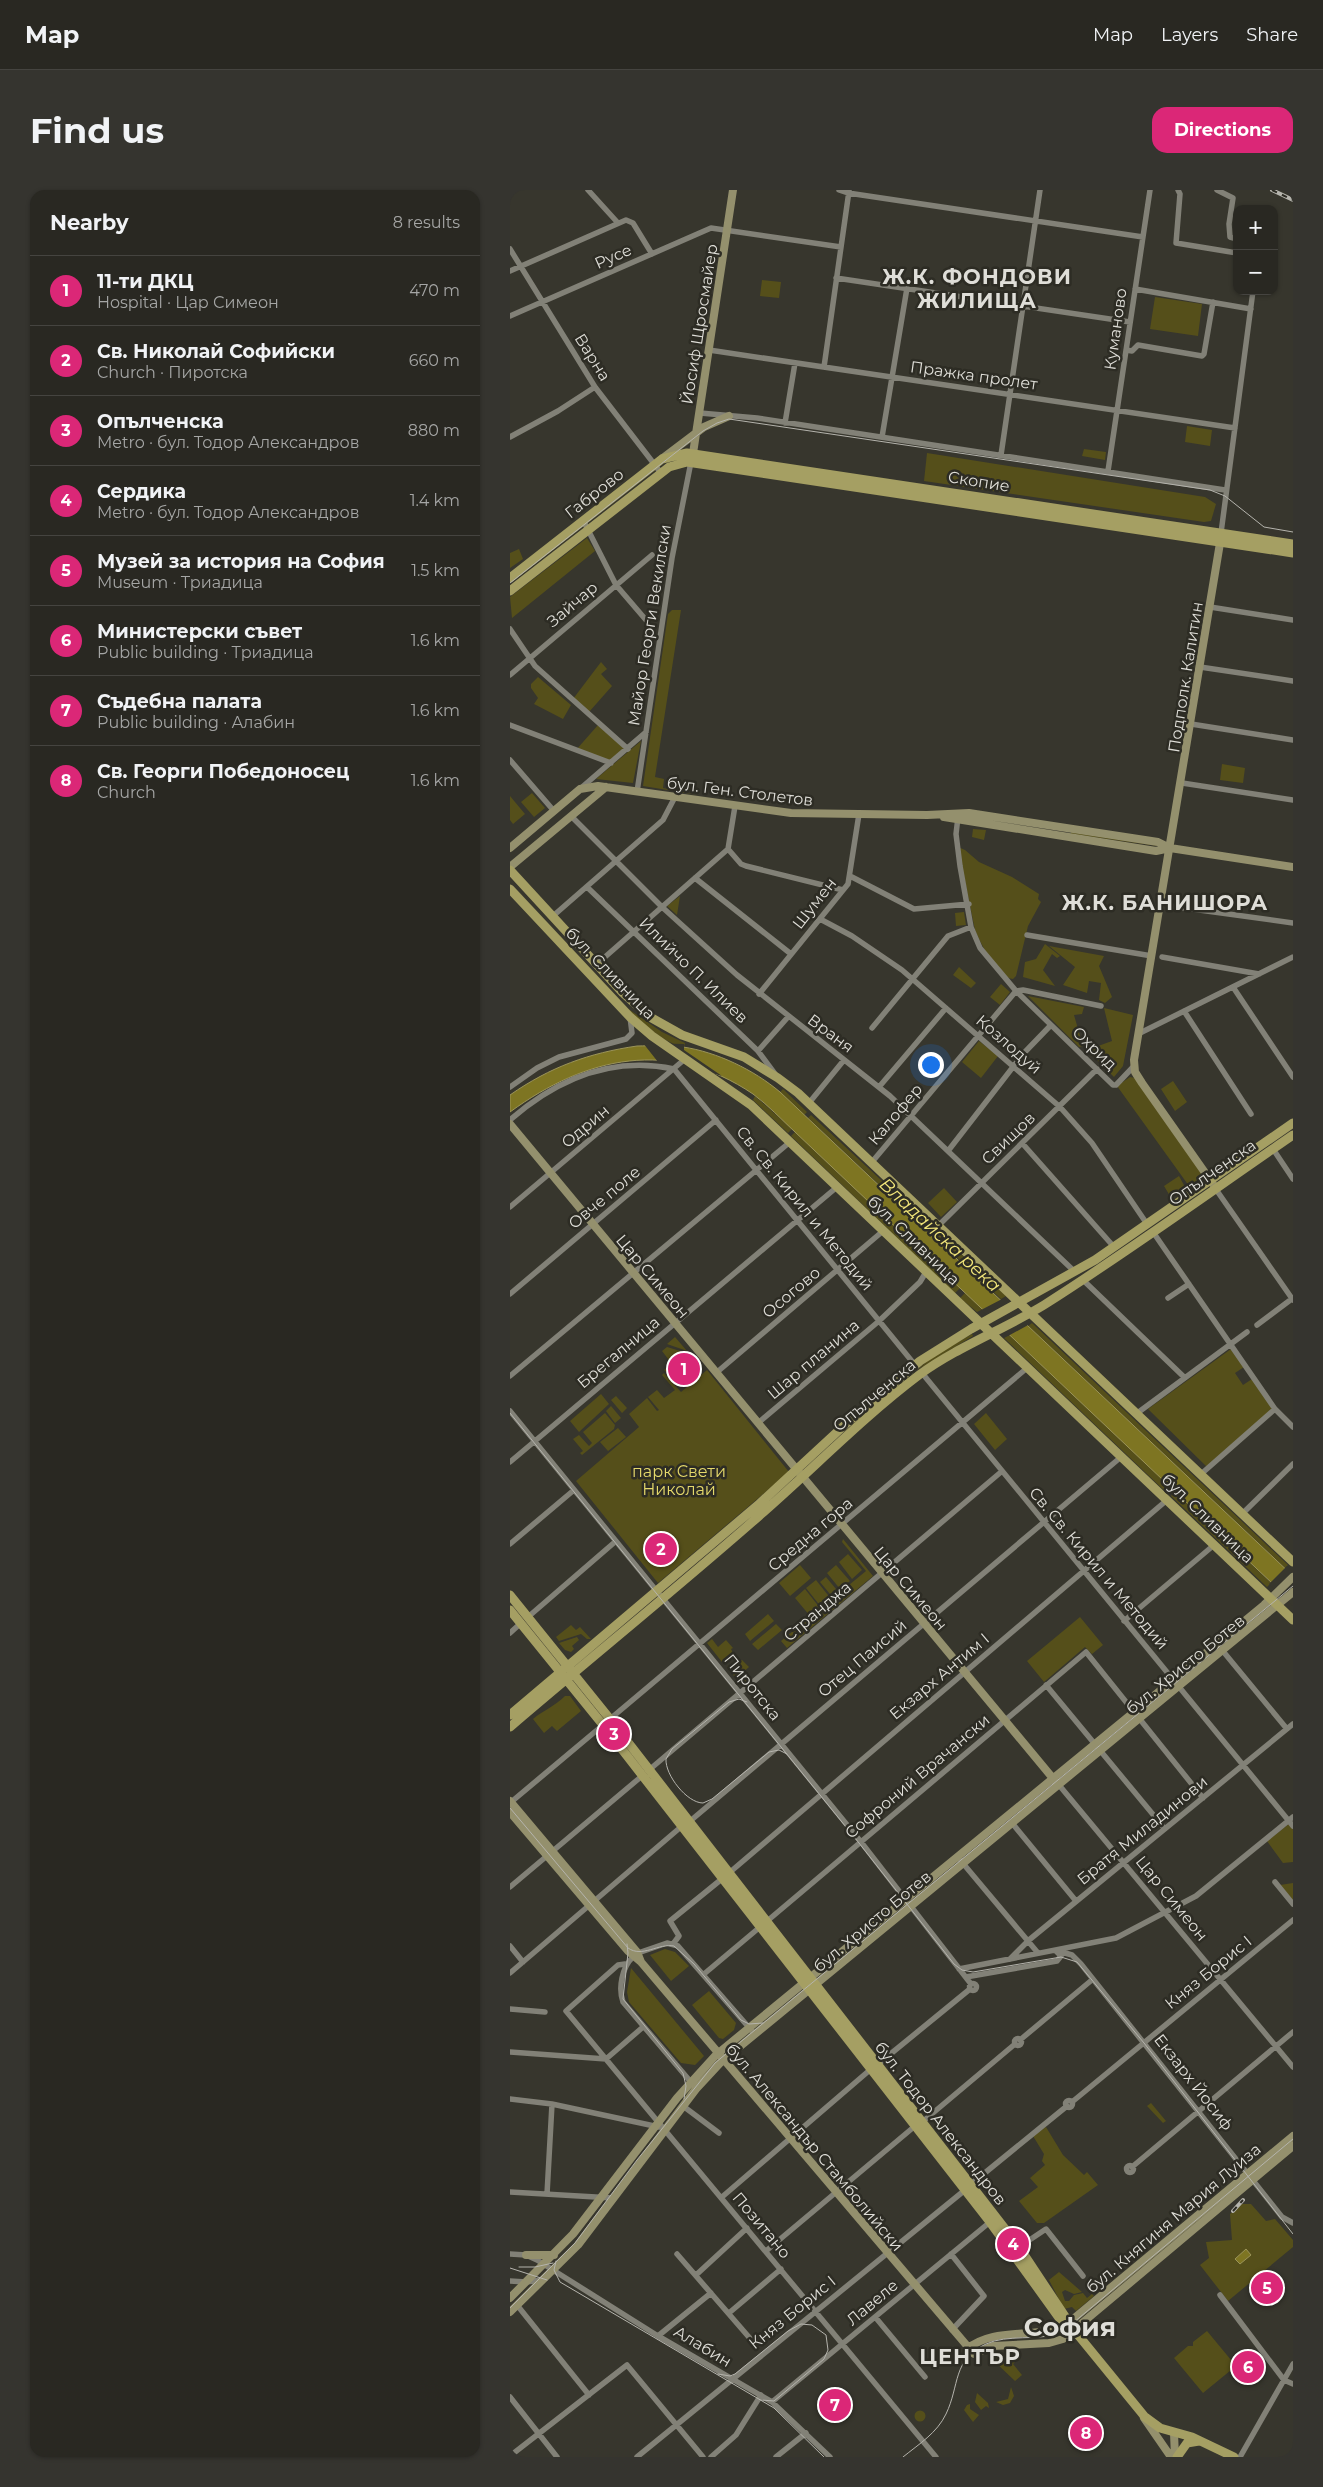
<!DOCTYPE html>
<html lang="en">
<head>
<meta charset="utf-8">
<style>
  :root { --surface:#292822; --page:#35342f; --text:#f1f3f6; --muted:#a5a6a5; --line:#454440; --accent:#db2777 }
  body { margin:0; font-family:Montserrat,sans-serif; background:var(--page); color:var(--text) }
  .controls { position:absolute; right:15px; top:15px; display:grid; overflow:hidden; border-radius:10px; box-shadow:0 1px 4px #0004 }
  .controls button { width:45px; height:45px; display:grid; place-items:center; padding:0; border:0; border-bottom:1px solid var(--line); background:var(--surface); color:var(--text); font:25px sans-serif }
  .you { position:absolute; left:420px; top:874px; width:18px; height:18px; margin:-12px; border:4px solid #fff; border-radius:50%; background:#1a73e8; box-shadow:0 0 0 8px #1a73e833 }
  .badge { display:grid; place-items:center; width:32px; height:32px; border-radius:50%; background:var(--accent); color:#fff; font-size:16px; font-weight:700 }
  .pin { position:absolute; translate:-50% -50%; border:2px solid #fff; box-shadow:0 1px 5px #0006 }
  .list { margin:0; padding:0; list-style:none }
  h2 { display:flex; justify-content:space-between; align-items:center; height:65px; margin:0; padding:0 20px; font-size:21px }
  h2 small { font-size:16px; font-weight:400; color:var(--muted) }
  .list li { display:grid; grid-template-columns:32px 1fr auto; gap:15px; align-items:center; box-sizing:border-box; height:70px; padding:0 20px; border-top:1px solid var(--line) }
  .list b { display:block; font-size:19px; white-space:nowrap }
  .list p { margin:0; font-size:16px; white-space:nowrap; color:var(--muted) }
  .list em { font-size:16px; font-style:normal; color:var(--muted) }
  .map { position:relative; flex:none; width:783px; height:2267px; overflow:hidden; border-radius:15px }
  header { display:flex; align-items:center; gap:30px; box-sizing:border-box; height:70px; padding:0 25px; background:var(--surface); border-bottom:1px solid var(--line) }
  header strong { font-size:24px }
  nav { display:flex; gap:28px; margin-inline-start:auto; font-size:18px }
  .intro { display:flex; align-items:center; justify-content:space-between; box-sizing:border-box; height:120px; padding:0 30px }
  h1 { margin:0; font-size:35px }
  .button { padding:12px 22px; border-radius:15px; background:var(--accent); color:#fff; font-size:18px; font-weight:700 }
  main { display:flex; gap:30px; padding:0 30px }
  aside { flex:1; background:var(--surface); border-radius:15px; box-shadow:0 1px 4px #0004 }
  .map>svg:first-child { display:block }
</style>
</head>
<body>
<header>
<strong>Map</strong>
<nav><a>Map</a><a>Layers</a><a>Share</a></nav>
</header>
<div class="intro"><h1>Find us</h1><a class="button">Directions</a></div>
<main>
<aside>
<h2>Nearby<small>8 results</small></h2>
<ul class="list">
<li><span class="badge">1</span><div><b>11-ти ДКЦ</b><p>Hospital · Цар Симеон</p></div><em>470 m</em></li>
<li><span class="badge">2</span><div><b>Св. Николай Софийски</b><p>Church · Пиротска</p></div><em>660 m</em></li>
<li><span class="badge">3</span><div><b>Опълченска</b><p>Metro · бул. Тодор Александров</p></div><em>880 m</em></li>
<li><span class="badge">4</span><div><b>Сердика</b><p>Metro · бул. Тодор Александров</p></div><em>1.4 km</em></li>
<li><span class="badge">5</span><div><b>Музей за история на София</b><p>Museum · Триадица</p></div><em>1.5 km</em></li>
<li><span class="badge">6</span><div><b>Министерски съвет</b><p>Public building · Триадица</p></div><em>1.6 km</em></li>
<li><span class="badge">7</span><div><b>Съдебна палата</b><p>Public building · Алабин</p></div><em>1.6 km</em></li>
<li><span class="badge">8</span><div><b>Св. Георги Победоносец</b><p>Church</p></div><em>1.6 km</em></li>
</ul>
</aside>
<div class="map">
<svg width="783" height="2267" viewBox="0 0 783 2267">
  <rect width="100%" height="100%" fill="#37362d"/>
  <path fill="#554f1a" d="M252,90L271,92L269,108L250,106Z
    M645,107L692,114L688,146L640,139Z
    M677,236L702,240L700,256L675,252Z
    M574,259L596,262L595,270L572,266Z
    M417,263L695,307L706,314L701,331L694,332L414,291Z
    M77,348L85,361L2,428L0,407Z
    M9,359L13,369L0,378V363Z
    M162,420H171L145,587L154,589L153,598L188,605L133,596L158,424Z
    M91,472L97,479L91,484L102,496L79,522L63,509Z
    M28,487L61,515L53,529L24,514L28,508L21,498V494Z
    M88,535L115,559L100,571L66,560Z
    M131,551L123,593L86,589Z
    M712,574L735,578L733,593L710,590Z
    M22,603L35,618L24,627L11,612Z
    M0,606L15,624L3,634L0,630Z
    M463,639L476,640L474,650L462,647Z
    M561,642L647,654L648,656L561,644Z
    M448,657L455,660L469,672L502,687L529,704L528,709L531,712L518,736L506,786L503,789C489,788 470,753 465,740Z
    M170,706L167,725L157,716Z
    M454,722L456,735L446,736L445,723Z
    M535,754L550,766L547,768L542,764L533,780L545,796L513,787L515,772L526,769Z
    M539,756L594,766L589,776L602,807L595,813L589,810L591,793L579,791L577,803L553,795L565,777Z
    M449,777L466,793L461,798L443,785Z
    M491,794L500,802L490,815L480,807Z
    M518,806L574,817L572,824L564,825L573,856L569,857Z
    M117,818L152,842L175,853L174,857C157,855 129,831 117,818Z
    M594,818L623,825L613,876L604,887L577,860L602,851Z
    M469,851L488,866L471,888L452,872Z
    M620,887L625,888L692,981L690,988L679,996L607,896Z
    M663,891L677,912L665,921L651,899Z
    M273,899L297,922L294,925L270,902Z
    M245,906L282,939L278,943L243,910Z
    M301,925L496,1106L491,1109L298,928Z
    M285,942L451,1097L445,1103L281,946Z
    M669,986L675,997L660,1006L654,996Z
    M434,998L447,1012L431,1027L418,1013Z
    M455,1103L473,1119L467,1122L450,1108Z
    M522,1133L778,1375L775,1378L518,1136Z
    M462,1144L463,1146L407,1180L421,1168Z
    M500,1145L663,1299L658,1304L494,1148Z
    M165,1147L177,1161L157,1154Z
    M157,1157L180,1164L158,1184L154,1180L162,1174L152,1161Z
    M721,1159L734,1177L725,1183L733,1195L742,1189L765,1219L698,1278L638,1219Z
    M197,1180L279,1282L148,1393L66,1291L129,1237L119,1224L137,1208L147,1221L149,1220L138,1207L147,1200L154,1208L165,1200L152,1185L154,1183L171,1202Z
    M91,1204L99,1214L69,1242L60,1231Z
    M106,1206L117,1218L112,1223L101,1210Z
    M101,1216L111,1228L105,1233L96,1221Z
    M95,1223L105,1235L104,1239L72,1265L70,1263L73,1261L63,1249L69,1245L79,1256L82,1253L73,1242Z
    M476,1223L497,1249L485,1260L464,1234Z
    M108,1238L116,1247L98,1261L90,1252Z
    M665,1301L761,1393L757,1397L661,1306Z
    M333,1349L363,1386L277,1458L271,1451L356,1381L332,1352Z
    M338,1364L352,1380L342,1389L329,1372Z
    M290,1375L301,1388L280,1406L269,1393Z
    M326,1375L340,1391L330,1399L317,1383Z
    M316,1387L326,1399L320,1404L310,1392Z
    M306,1390L321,1409L311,1417L296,1398Z
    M295,1399L310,1418L300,1426L285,1408Z
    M258,1424L264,1431L240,1451L235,1444Z
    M570,1427L593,1455L582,1464L575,1457L534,1492L517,1471Z
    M266,1434L272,1440L248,1460L242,1454Z
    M61,1435L66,1440L70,1437L81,1449H77L71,1444L49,1451L46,1447Z
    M67,1447L69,1450L62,1456L64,1459L61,1462L55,1460L49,1453Z
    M202,1449L208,1457L216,1450L223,1458L221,1459L223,1463L212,1472L197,1453Z
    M228,1468L230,1471L232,1470L239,1477L230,1485L237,1492L232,1496L217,1477Z
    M55,1506H60L71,1521L47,1541L42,1536L34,1543L23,1529C34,1520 45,1516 55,1506Z
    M779,1634L783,1639V1672L773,1673L757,1651Z
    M783,1693V1710L770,1695Z
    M155,1759L165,1762L179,1776L161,1791L140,1765Z
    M121,1778L194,1866L185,1875L171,1873L119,1812L117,1802Z
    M199,1801L226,1833L224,1840L213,1849L209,1848L182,1815Z
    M641,1913L656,1931L653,1933L637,1916Z
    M536,1937L553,1965L574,1985L577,1982L588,1995L534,2033H527L509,2011L528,1997L520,1988L535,1975L532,1971L534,1964L523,1946Z
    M732,2014H741L756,2031L765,2029L783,2050V2057L718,2111L690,2075L699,2068L696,2052L722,2050L720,2024Z
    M549,2082L572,2102L564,2104L555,2100L552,2102L555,2111H559L564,2105L573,2103L577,2108L582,2104L584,2106L566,2121L562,2117L554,2119L539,2090Z
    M697,2141L726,2176L693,2203L664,2168L678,2156H683V2152Z
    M502,2162L506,2171L503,2174L512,2185L505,2191L484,2171L482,2166L483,2164L489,2165L492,2163L496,2167L498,2163Z
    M501,2197L504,2206L500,2213L493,2215L486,2212L498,2209Z
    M467,2203L478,2213L479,2218L476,2216L471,2220L465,2212Z
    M460,2214V2219L469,2225L463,2232L454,2220L457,2215Z
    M404.5 2226a5.5 5.5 0 1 1 11 0a5.5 5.5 0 1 1-11 0Z"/>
  <path fill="#7e7522" stroke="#9b9459" d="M127,856C142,856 158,854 173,857C207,862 244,880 270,902L783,1386V1413L285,942C272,930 258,915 243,904C160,848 77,866 0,922V905C40,877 79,863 127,856Z
    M736,2059L741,2065L730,2074L725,2069Z"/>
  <path fill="#37362d" d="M133,853L174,854V860L212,886L178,876L148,872Z
    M494,1108L520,1134L498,1146L471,1120Z
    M777,1376L783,1382V1416L759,1394Z"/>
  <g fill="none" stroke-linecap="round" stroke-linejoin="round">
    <path stroke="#828177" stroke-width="5.5" d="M78,0L108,33
      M329,0L338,3L633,47
      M668,0L670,4L666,53L727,63
      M707,0L723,8L719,34L720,47L727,49
      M0,59L85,197L151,283
      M0,81L116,30L123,33L142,64
      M326,88L620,132
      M625,99L741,119
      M0,126L201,38L331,57
      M199,160L725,238
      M616,160L622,161L628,155L692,166L694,164L703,112
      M314,177L339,1
      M190,223L247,228L715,300
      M275,233L285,173
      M0,247L48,221L85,197
      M372,247L397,98
      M491,265L530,0
      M598,281L640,0
      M73,330L106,395L136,430
      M711,343L743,101
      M700,417L783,430
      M0,439L25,476L118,559
      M690,477L783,491
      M0,485L142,365
      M681,534L783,550
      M0,535L101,573
      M0,570L44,621
      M672,593L783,610
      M71,598L136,542
      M127,602L162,368L181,272
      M61,626L152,717L227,785L380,906L564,1081
      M448,627L446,644L450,676L461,737L470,758L506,801L603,895H606L624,876
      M218,659L231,674L236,676L333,700
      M340,686L404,719L459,714
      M185,688L281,764
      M77,697L248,861L265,884
      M660,716L783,733
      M43,726L153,630L165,607
      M310,729L342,746L392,780L550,917L582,953L637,1034
      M517,745L642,766
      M652,767L749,784
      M87,774L218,659L225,616
      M723,797L783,887
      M249,804L338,694L349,624
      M674,821L741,924
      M362,838L438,746L461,737
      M628,844L783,767
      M248,861L278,827
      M164,879L405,1175
      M0,897L27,878L49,867L116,849L122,843L120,827
      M369,897L436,818
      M299,913L334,870
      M0,930C47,889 102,866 164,879
      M512,953L604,1057
      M763,959L783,989
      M438,961L513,864L541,835
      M362,972L506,801L513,800L591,816
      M705,998L783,1110
      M0,1017L175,869
      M429,1035L587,879
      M643,1042L765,1219L783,1237
      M573,1090L674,1187
      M0,1104L206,930
      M658,1108L679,1094
      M747,1135L783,1108
      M206,1183L373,1041
      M412,1183L783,1636
      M0,1186L280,952
      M0,1221L351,1652L461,1794
      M626,1224L737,1142
      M248,1233L369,1131L410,1092L416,1082
      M0,1272L327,997
      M690,1285L765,1219
      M732,1324L783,1274
      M0,1354L64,1300
      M18,1427L106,1351
      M614,1431L704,1355
      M0,1443L11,1433
      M712,1460L777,1539
      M536,1495L655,1639
      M100,1529L517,1178
      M139,1580L491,1282
      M549,1595L783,1877
      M0,1613L93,1535
      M179,1632L611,1267
      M502,1633L566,1711
      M451,1671L528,1763
      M219,1683L657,1310
      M765,1692L783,1714
      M0,1697L132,1586
      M256,1732L576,1462L693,1608
      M163,1754L169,1746L160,1731L213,1688
      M0,1756L13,1772
      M548,1761L562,1765L571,1774L772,2027L783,2033
      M128,1763L157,1753L168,1756L242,1841
      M123,1767C112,1777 108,1798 113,1812L180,1891
      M500,1769L519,1750L783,1534
      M115,1774L108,1775L56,1821L426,2267
      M449,1779L606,1748L686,1706L783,1627
      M0,1783L172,1636
      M194,1784L250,1737
      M456,1787L547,1771L551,1766L546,1761
      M459.5 1797a3.5 3.5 0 1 1 7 0a3.5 3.5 0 1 1-7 0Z
      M0,1819L35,1822
      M504.5 1852a3.5 3.5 0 1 1 7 0a3.5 3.5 0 1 1-7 0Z
      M510,1850L583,1789
      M0,1862L96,1869L133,1837
      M367,1875L460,1799
      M0,1909L42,1914L149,1937
      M555.5 1914a3.5 3.5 0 1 1 7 0a3.5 3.5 0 1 1-7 0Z
      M562,1912L783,1730
      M173,1916L209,1943
      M411,1933L505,1854
      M616.5 1979a3.5 3.5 0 1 1 7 0a3.5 3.5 0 1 1-7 0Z
      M622,1977L783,1842
      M460,1995L557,1916
      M0,2002L103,2008
      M37,2004L42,1914
      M212,2007L361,1879
      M509,2057L536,2039L573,2086
      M256,2061L405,1936
      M0,2064L16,2065L27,2070L148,2146L262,2212L320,2267
      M167,2064L244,2153
      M441,2064L474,2106L442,2140
      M186,2085L237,2038
      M0,2091L16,2092L32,2090
      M710,2105L774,2190L783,2194
      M7,2115L79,2205
      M219,2123L271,2079
      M366,2128L415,2187
      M148,2146L201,2103
      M0,2207L47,2267
      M262,2212L480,2032
      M0,2266L117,2175L193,2267
      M127,2267L455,2000
      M201,2267L226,2245L251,2205
      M266,2267L296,2243
      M730,2267L783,2174"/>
    <path stroke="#94906d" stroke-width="8" d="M153,268L194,237L219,226
      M182,270L223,0
      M434,627L646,661L660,658
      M0,658L70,599L88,596L281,623L417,625L459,623L648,652L660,658L783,677
      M0,677L96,597
      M0,934L546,1592
      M703,994L632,893L625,882L624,870L711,347
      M0,1611L127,1762L131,1772
      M0,1622L118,1761L131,1772L464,2164L483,2156L539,2153L553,2149L783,1956
      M16,2065H44
      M0,2108L63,2044L167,1908L206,1865L663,1490L754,1415L783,1387
      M0,2122L68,2055L186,1899L211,1872L783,1402
      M457,2159C486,2136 524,2150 556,2135L783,1946
      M634,2228L661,2267
      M664,2243L665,2267"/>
    <path stroke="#a59f63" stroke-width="9" d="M0,388L152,269L177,263L783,354
      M0,401L159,277L177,272L783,363
      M0,680L113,803L140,827L172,845L234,867L268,888L288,903L783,1372
      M0,699L120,827L142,846L241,915L783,1430
      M0,1405L100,1529L509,2057L564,2140L635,2227L650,2238L682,2247L724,2267
      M0,1420L93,1535L480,2032L550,2129L562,2139
      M0,1525L248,1315L339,1231L410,1171L461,1139L585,1070L783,933
      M0,1537C83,1466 167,1398 249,1326C303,1279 352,1228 409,1185C447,1157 493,1140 534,1115C619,1061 700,1002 783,945
      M667,2267L677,2253L689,2251"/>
    <path stroke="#b5b4ad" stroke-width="1" d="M0,393L193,241L207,233L219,229L700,300L715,306L754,337L783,342
      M0,1223L349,1653L444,1774L452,1780L463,1782L551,1767L567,1772L634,1853L783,2044
      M237,1512L229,1509L219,1512L162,1559L156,1569C155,1585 177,1613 193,1613L202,1609L259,1562L269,1560L277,1564
      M0,1618L118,1758C132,1768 149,1753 164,1756L184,1774L231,1830L239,1834L253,1833
      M117,1754L118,1763L113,1809L173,1883L176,1896L174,1909
      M46,2071L44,2080L50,2092L264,2218L314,2267
      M9,2077H25L43,2073
      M0,2078L37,2090
      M0,2118L65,2053L127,1970L205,1873L783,1396
      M208,2184L220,2186L225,2184L278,2141L291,2134L302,2135L316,2145L318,2160L314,2169L264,2211L251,2210
      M393,2267C409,2254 427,2243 436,2224C450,2195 442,2170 476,2154C497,2144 528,2151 551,2143L783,1949"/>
    <defs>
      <path id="rail" d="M762,0L783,10
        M723,2021L733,2010"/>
    </defs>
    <use href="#rail" stroke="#b5b4ad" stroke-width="4"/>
    <use href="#rail" stroke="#2d2c24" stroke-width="2" stroke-dasharray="5.5" stroke-linecap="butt"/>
  </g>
  <g text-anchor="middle" stroke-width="5" stroke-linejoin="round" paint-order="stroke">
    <g font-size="16" fill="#dfded8" stroke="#2d2c24">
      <text transform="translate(103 66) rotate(-24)" y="6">Русе</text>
      <text transform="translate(189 134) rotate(-81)" y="6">Йосиф Щросмайер</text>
      <text transform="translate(605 139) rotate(-82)" y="6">Куманово</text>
      <text transform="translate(83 167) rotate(58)" y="6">Варна</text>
      <text transform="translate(464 185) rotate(8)" y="6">Пражка пролет</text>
      <text transform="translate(469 291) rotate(9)" y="6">Скопие</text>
      <text transform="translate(84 303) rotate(-38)" y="6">Габрово</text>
      <text transform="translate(62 414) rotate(-40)" y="6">Зайчар</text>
      <text transform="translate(139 435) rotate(-81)" y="6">Майор Георги Векилски</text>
      <text transform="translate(675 487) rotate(-81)" y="6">Подполк. Калитин</text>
      <text transform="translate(230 601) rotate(7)" y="6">бул. Ген. Столетов</text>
      <text transform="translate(304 713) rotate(-52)" y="6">Шумен</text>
      <text transform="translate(184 780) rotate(44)" y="6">Илийчо П. Илиев</text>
      <text transform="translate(101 783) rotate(46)" y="6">бул. Сливница</text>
      <text transform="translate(321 843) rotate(37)" y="6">Враня</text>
      <text transform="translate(499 854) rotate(41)" y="6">Козлодуй</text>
      <text transform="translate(585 858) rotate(44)" y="6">Охрид</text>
      <text transform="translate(385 924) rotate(-50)" y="6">Калофер</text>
      <text transform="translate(75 936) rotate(-40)" y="6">Одрин</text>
      <text transform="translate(498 948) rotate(-44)" y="6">Свищов</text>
      <text transform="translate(702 982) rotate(-35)" y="6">Опълченска</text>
      <text transform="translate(94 1007) rotate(-40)" y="6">Овче поле</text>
      <text transform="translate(295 1018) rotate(51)" y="6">Св. Св. Кирил и Методий</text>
      <text transform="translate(404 1050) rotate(44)" y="6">бул. Сливница</text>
      <text transform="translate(143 1086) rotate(50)" y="6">Цар Симеон</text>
      <text transform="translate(281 1102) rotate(-40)" y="6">Осогово</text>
      <text transform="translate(108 1162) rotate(-40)" y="6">Брегалница</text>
      <text transform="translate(303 1169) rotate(-40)" y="6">Шар планина</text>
      <text transform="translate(364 1205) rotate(-40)" y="6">Опълченска</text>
      <text transform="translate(698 1328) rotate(44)" y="6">бул. Сливница</text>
      <text transform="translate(300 1344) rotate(-40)" y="6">Средна гора</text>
      <text transform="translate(589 1378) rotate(50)" y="6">Св. Св. Кирил и Методий</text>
      <text transform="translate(401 1398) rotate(50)" y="6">Цар Симеон</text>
      <text transform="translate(307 1421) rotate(-40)" y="6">Странджа</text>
      <text transform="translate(352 1468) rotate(-40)" y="6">Отец Паисий</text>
      <text transform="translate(675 1474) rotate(-39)" y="6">бул. Христо Ботев</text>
      <text transform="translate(429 1486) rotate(-40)" y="6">Екзарх Антим I</text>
      <text transform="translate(243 1497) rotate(51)" y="6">Пиротска</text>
      <text transform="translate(407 1586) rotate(-40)" y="6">Софроний Врачански</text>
      <text transform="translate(632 1640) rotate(-39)" y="6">Братя Миладинови</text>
      <text transform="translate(662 1708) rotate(51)" y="6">Цар Симеон</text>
      <text transform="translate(362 1731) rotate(-40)" y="6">бул. Христо Ботев</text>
      <text transform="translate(698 1782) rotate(-39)" y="6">Княз Борис I</text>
      <text transform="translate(684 1892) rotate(52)" y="6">Екзарх Йосиф</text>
      <text transform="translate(431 1933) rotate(52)" y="6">бул. Тодор Александров</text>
      <text transform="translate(305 1957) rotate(50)" y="6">бул. Александър Стамболийски</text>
      <text transform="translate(663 2028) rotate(-40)" y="6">бул. Княгиня Мария Луиза</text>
      <text transform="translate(252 2035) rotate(50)" y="6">Позитано</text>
      <text transform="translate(362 2112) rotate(-40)" y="6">Лавеле</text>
      <text transform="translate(282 2122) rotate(-39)" y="6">Княз Борис I</text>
      <text transform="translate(193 2156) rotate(31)" y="6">Алабин</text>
    </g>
    <g font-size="16" fill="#e5d96b" stroke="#2d2c24">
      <text x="169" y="1287">парк Свети<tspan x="169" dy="18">Николай</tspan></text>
    </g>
    <g font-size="18" font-style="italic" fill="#f3e77a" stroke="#2d2c24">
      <text transform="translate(430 1045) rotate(43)" y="6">Владайска река</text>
    </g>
    <g font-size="21" font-weight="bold" letter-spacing="1" fill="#dfded8" stroke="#2d2c24">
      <text x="467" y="94">Ж.К. ФОНДОВИ<tspan x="467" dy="24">ЖИЛИЩА</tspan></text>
      <text x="655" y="720">Ж.К. БАНИШОРА</text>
      <text x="460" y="2174">ЦЕНТЪР</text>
    </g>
    <g font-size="26" font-weight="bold" fill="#dfded8" stroke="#2d2c24">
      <text x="560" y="2146">София</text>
    </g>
  </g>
</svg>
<div class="controls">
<button>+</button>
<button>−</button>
</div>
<div class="you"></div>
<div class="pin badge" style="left:174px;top:1179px">1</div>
<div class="pin badge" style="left:151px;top:1359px">2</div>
<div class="pin badge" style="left:104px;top:1544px">3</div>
<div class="pin badge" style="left:503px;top:2054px">4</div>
<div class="pin badge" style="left:757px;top:2098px">5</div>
<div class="pin badge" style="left:738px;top:2177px">6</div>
<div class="pin badge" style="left:325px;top:2215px">7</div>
<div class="pin badge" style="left:576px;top:2243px">8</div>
</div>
</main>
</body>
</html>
